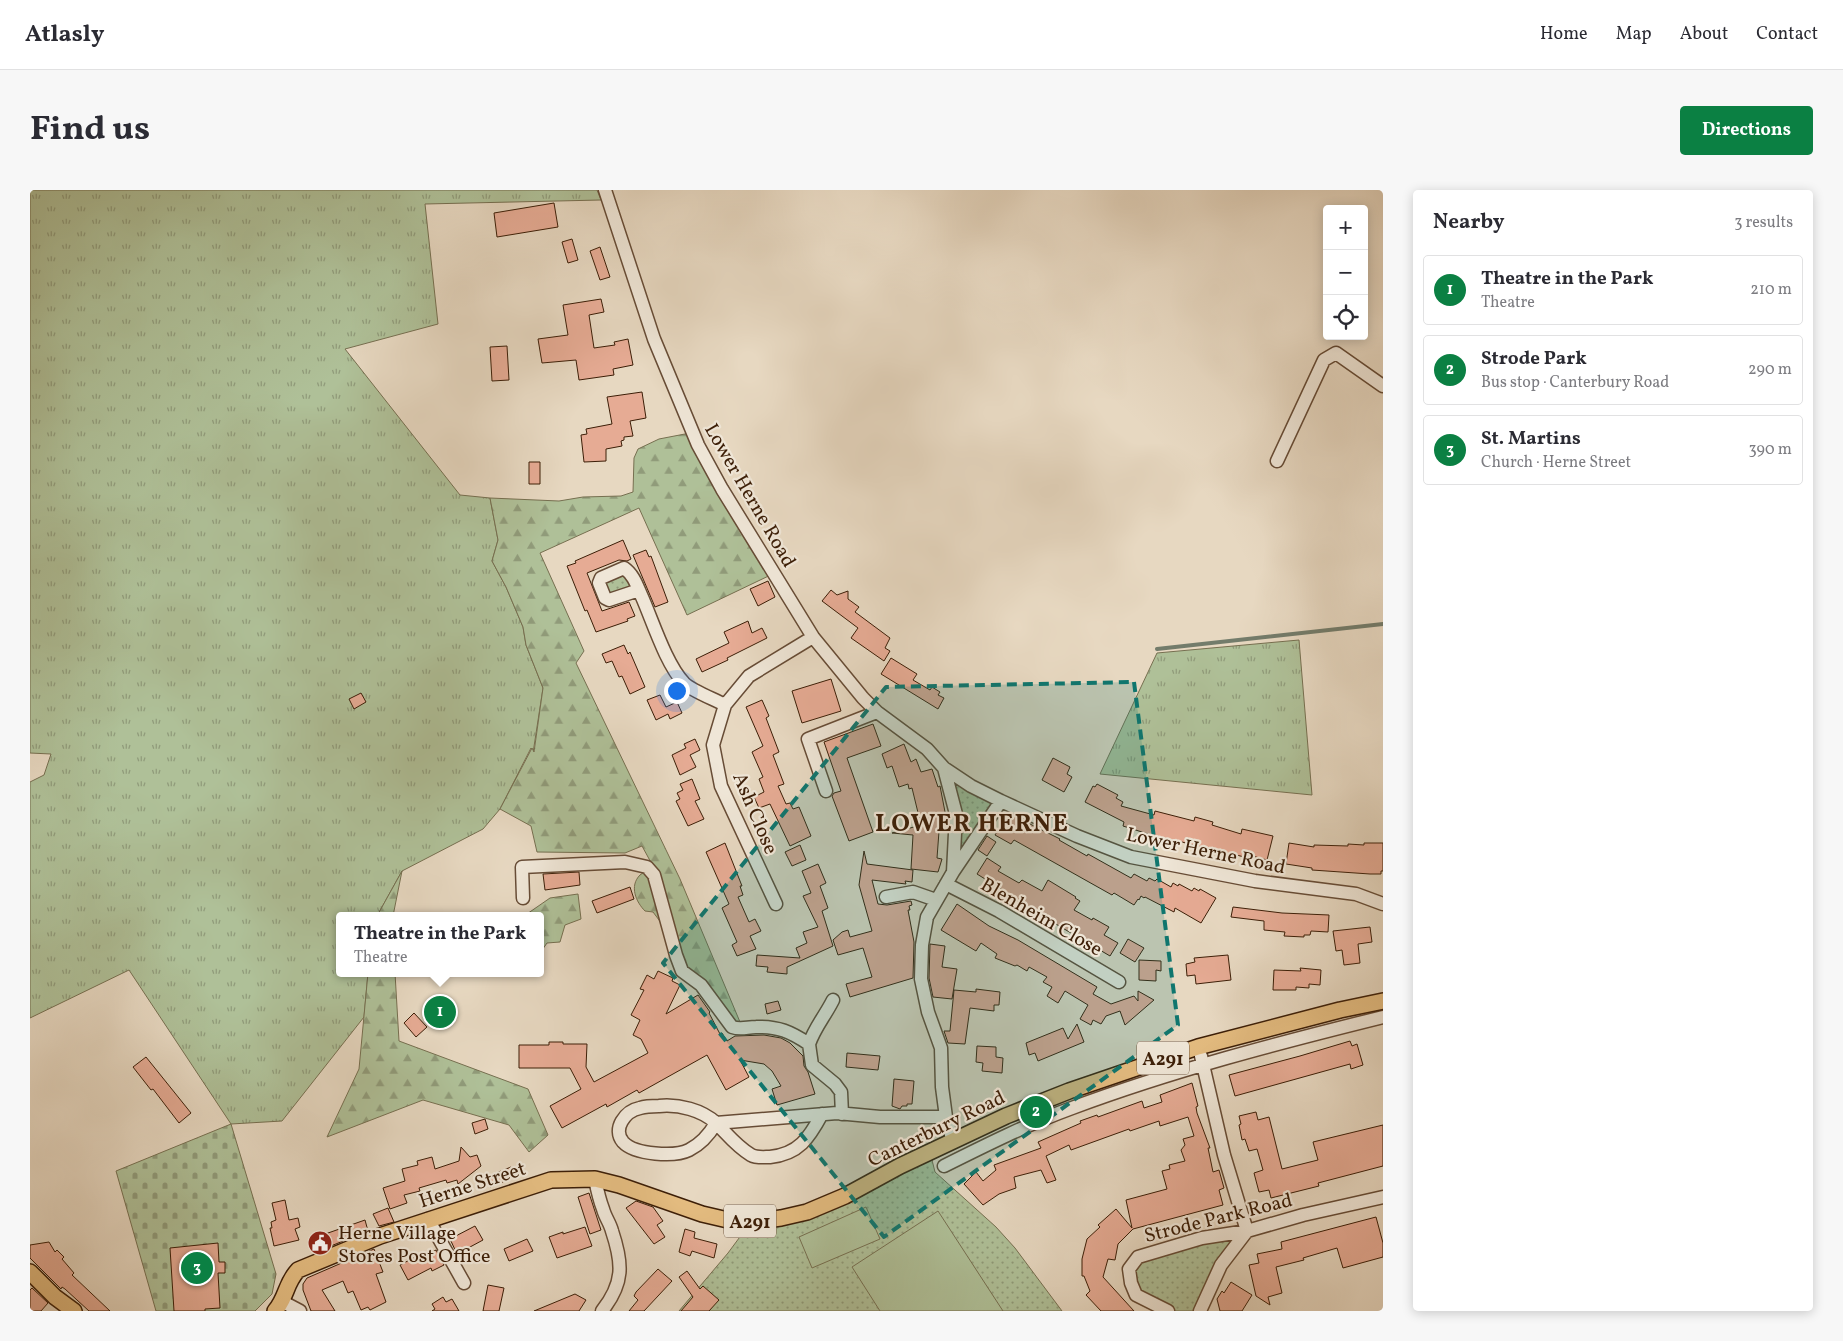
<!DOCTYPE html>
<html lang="en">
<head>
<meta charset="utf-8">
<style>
  :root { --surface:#fff; --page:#f7f7f7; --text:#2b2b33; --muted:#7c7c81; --line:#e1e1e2; --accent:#0b8043 }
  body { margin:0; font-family:Vollkorn,serif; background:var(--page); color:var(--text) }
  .controls { position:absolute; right:15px; top:15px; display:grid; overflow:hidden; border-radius:5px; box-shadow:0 2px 12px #0003 }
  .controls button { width:45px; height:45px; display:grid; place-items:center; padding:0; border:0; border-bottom:1px solid var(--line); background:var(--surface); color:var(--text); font:25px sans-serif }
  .you { position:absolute; left:646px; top:500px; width:18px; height:18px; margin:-12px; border:4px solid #fff; border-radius:50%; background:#1a73e8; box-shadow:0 0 0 8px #1a73e833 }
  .badge { display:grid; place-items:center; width:32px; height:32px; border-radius:50%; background:var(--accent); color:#fff; font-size:16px; font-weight:700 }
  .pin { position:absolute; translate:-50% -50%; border:2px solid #fff; box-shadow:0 1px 5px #0006 }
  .popup { position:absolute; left:306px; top:722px; width:208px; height:65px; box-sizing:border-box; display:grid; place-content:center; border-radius:5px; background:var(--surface); filter:drop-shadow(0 1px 4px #0005); font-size:16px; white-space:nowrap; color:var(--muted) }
  .popup b { font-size:19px; color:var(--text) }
  .popup::after { content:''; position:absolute; left:50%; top:100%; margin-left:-10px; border:10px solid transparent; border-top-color:var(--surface) }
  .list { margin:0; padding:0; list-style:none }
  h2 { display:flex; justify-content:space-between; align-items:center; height:65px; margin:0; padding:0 20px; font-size:21px }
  h2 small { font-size:16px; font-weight:400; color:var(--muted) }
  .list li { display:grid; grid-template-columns:32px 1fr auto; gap:15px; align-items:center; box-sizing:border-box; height:70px; margin:0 10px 10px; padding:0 10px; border:1px solid var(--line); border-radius:5px }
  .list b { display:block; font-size:19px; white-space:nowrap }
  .list p { margin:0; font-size:16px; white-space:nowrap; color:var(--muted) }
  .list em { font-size:16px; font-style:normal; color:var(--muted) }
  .icon { flex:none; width:28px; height:28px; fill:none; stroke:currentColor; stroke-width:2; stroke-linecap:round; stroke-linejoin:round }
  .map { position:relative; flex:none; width:1353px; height:1121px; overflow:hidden; border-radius:5px }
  header { display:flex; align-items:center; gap:30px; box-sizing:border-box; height:70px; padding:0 25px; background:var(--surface); border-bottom:1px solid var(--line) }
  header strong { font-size:24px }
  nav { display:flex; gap:28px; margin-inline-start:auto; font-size:18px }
  .intro { display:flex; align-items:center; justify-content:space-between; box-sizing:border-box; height:120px; padding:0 30px }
  h1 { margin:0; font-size:35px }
  .button { padding:12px 22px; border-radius:5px; background:var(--accent); color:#fff; font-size:18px; font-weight:700 }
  main { display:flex; gap:30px; padding:0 30px }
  aside { flex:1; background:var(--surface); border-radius:5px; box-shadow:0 2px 12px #0003 }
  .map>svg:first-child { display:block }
</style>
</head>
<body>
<header>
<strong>Atlasly</strong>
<nav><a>Home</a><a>Map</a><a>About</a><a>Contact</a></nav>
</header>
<div class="intro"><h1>Find us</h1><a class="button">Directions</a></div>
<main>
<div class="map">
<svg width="1353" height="1121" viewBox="0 0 1353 1121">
  <defs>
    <pattern id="grass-tufts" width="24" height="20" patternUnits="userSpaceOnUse" patternTransform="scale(1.25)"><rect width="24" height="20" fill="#afc098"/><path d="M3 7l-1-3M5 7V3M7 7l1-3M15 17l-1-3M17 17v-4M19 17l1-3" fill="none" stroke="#909b7a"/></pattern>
    <pattern id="forest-firs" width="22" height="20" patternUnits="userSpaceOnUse" patternTransform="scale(1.25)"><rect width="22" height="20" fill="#afc098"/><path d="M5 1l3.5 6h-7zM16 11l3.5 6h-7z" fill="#909b7a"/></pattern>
    <pattern id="cemetery-stones" width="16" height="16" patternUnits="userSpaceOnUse" patternTransform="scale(1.25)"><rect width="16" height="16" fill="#afc098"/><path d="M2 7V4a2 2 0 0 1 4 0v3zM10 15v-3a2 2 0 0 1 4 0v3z" fill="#909b7a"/></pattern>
    <pattern id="park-dots" width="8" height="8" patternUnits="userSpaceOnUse" patternTransform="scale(1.25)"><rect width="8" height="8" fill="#afc098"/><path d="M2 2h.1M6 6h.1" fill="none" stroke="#909b7a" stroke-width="1.8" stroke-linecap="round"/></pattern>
  </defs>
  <rect width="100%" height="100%" fill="#e7d8c1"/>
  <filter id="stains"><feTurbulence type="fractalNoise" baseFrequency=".004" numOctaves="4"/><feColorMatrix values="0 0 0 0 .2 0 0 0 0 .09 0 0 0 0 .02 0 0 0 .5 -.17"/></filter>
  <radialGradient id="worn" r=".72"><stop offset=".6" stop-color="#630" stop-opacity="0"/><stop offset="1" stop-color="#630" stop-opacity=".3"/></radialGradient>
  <path fill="url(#grass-tufts)" stroke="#766f50" d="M0,0H567L571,10L395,14L408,134L315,159L430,305L460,308L468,350L462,371L476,397L493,437L496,455L513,498L503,563L501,558L470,619L453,639L372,681L347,726H310V783H338L334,827L252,931L201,934L99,780L0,828V592L14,585L21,564L0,563Z
    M1269,450L1282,605L1070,584L1127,463Z"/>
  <path fill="url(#forest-firs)" stroke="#766f50" d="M660,243L749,381L657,425L609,318L510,363L554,461L546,473L650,689L710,832L711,837H702L685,805L657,789L632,734L623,722L615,721C606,712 599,696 610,685C613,682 620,680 624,678L612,656L595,663L507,662L501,636L470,619L502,558L504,562L513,498L496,455L493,437L476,397L462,371L468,350L460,308L529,311L553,307L591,306L603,302L604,268L608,259L629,249Z
    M372,681L363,726H347Z
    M548,704L551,729L535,735L530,752L517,753L510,763V726H494L520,708Z
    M338,783H365L369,851L498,899L518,945L499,962L479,935L393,910L297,947L329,879Z"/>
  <path fill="url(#cemetery-stones)" stroke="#766f50" d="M201,934L246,1084L242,1104L225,1121H126L86,981Z"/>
  <path fill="url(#park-dots)" stroke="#766f50" d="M594,378L609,400L579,410L571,388Z
    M914,578L971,611L923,682L926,624Z
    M900,962L905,982L966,1037L985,1058L1032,1121H649L698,1063L715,1040L727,1031L751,1028Z
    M1217,1041L1170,1121H1138L1101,1093L1108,1067Z"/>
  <path fill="#afc098" stroke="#766f50" d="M836,1017L850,1049L782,1078L769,1047Z
    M908,1021L973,1121H850L822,1077Z"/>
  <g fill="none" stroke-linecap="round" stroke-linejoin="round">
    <path stroke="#737c6b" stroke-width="4" d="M1127,459L1353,434"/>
  </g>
  <path fill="#e6ab94" stroke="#3c1e07" d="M524,13L528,37L467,47L464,23Z
    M542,49L548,70L538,73L532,52Z
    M570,57L580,87L570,90L560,61Z
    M571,109L574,122L559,125L564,158L585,155L584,152L598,149L603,175L583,179L584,185L549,190L546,170L512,173L508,149L538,145L533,115Z
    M477,156L479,190L462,191L460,157Z
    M612,202L616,228L600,231L603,246L594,247V250L591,251L592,256L576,259V271L554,272L551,245L557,244L556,239L582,234L577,207Z
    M499,272H510V294H499Z
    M593,350L601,369L597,371L589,370L557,383L572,421L599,412L605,426L597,429L598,431L566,442L557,420L555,421L537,376L546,373L545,371Z
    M616,360L619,367L621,366L638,412L625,417L603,365Z
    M738,391L745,407L728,416L720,399Z
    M801,400L807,405L818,401V409L829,417L825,422L860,448L855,458L860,461L854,471L821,448L828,438L792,411Z
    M718,431L722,443L732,438L737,448L697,468L698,470L672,482L666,469L699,453L694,442Z
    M594,455L598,464L600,462L615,497L600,504L592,486L589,487L582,471L576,473L572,464Z
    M861,468L887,484L883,490L900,500L902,497L910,502L908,505L914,508L908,519L851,484Z
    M801,489L811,521L772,533L762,501Z
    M331,503L336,512L324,519L319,509Z
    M630,505L636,517L647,512L652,523L640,529L638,524L626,530L617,510Z
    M732,510L739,526L736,528L749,562L743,565L754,594L748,596L756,614L760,613L763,619L769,617L781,646L760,656L740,614L729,618L724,607L734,602L729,589L733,587L722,562L733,556L716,517Z
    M843,534L851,556L817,568L843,642L819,651L802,606L804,603L811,601L794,552Z
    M665,549L670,560L660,565L666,577L650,585L642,565L656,558L654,554Z
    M874,554L881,572L886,569L891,582L902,579L908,597L910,596L916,627L910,628L907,668L912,669L908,682L881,679L883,645L862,643L891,635L882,598L879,599L878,594L869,597L862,576L857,578L852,564Z
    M1023,568L1040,577L1037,584L1042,587L1034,602L1012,590Z
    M662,589L670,609L665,611L674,629L658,636L646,611L650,609L647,603L653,600L650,594Z
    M1067,594L1088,605L1086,608L1093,612L1091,616L1124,625L1125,621L1164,631L1165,627L1183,632L1182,635L1211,644L1212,639L1243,646L1237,670L1215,664L1214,667L1203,664L1198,665L1145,650L1144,652L1134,649L1093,636L1094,632L1055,612L1063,596L1065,597Z
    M978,623L1030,649L1029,650L1057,666L1058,664L1101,688L1104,684L1117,691L1119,688L1125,691L1127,689L1141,697L1143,693L1148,696L1149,694L1162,701L1164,698L1169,701L1170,699L1186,708L1171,733L1145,718L1144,722L1115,707L1114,708L1111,706L1109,710L1108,709L1104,715L1084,703L1082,705L984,650L981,654L965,645Z
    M957,646L966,652L957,666L948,660Z
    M695,653L712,696H710L713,705L708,707L719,732L725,729L731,741L720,746L726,759L707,766L702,755L707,752L692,718L699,714L676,662Z
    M1259,653L1284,657V655L1318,656V654L1334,655V653H1353V681H1351V684H1340L1282,680V678L1256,674Z
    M770,655L776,670L762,676L755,662Z
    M834,661L837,674L883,680L882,692L875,691L876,694L842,690L848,714L857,715L881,711L882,715L879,716L880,720H878L884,752L883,788L820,807L816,794L842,787L833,758L808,765L803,750L812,742L818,740L820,747L842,741L829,695Z
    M957,668L971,677L968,681L989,693L992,690L1012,701L1018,690L1046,707L1045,708L1050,711L1044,720L1062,730L1063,728L1079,737L1074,745L1088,753L1080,766L975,704L976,702L947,684Z
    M788,674L796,693L790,696L798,718L792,721L803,756L757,777V784L737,782L738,777L726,776L727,765L770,768L766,758L777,753L773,742L788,737L773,706L781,703L772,681Z
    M549,682L550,695L515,700L513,684Z
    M600,697L604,709L567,723L562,711Z
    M927,714L959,736L988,750L1067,797L1063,804L1081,814L1104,806L1108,811V801L1124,810L1095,835L1090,821L1076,826L1071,834L1063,830L1061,835L1050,829L1058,815L1035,801L1028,813L1017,806L1022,797L1013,792L1017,787L999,777L997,781L987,775L985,776L965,768L967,764L951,753L946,761L911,740Z
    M1203,717L1252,723L1299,725L1298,742L1281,741L1280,745H1274V747L1254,746L1255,742L1234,740V731L1201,727Z
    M1340,737L1342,752L1328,754L1330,773L1314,775L1312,760L1306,761L1303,741Z
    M1098,749L1114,758L1105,772L1090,763Z
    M900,754L915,756L912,777L927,779L922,809L903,807L899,788Z
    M1198,765L1201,790L1166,794L1165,785L1157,786L1156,774L1165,772L1164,768Z
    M1109,770L1131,771V781L1126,780V791L1109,790Z
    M1270,778L1291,780L1290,795L1279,794V798L1266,797V800H1243L1244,780L1271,781Z
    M628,781L643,788L642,791L650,795L636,824L668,805L680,822L679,823L690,844L692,843L697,851L705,846L734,845L751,848L760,853L773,866L774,876L778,882L785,904L747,915L742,899L751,896L742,881L734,874L710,870L719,887L696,900L677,865L609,903L607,900L577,917L576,914L532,938L520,916L551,899L540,878H489V855H519V852H533V854H557L556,877L564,892L618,863L611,849L603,845L610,830L601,825L614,800L610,799L617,785L624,789Z
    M946,799L970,802L969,815H964V821L940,818L935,854L918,853L914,841H920L924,800L946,802Z
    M748,811L751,820L737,824L735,814Z
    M384,823L397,837L386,847L374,833Z
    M1047,834L1054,852L1008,871L1005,863L999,865L996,853L1033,838L1038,849Z
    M1320,851L1322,856L1327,854L1333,875L1321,879L1320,874L1205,906L1199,885L1270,866Z
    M947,856L966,857V867L973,868L972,883L952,881L953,873L946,872Z
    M817,863L850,866L848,880L816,877Z
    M116,867L161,923L149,933L123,899L121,900L103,877Z
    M864,889L884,891L882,914H877V916H872L870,919L862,916Z
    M1162,893L1168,916L1166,917L1167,923L1180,958H1178L1183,982L1189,980L1194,998L1189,1000L1193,1015L1103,1039L1088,1054L1085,1070L1078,1069L1073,1087L1104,1121H1071L1056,1105L1060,1101L1054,1086H1052V1069L1057,1049L1070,1037L1068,1035L1086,1019L1102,1038L1096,1010L1137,999L1132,981L1140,979L1139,975L1155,971L1151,960L1155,955L1153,949L1164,946L1158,927L1130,936L1129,931L1100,941L1099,939L1041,960L1039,955L1016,966L1026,990L1017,993L1011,980L984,987L986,998L969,1004L953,1015L934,994L946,982L953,991L966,980L964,975L1011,958L1008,952L1051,933L1050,931L1067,925L1068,927L1112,911L1114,918L1132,912L1130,905Z
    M1226,922L1228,930L1239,927L1252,979L1288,970L1283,952L1353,935V976L1288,993L1289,996L1241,1008L1239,1000L1229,1002L1224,983L1233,980L1227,959L1219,961L1215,949L1212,950L1209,935L1211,934L1209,926Z
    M455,929L458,939L445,944L442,933Z
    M431,957L440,967L447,965L451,976L428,994L427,990L417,993L416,990L389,998L390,1001L374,1005L377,1013L360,1019L353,998L375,991L372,979L388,975L387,971L402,967L405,979L429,971Z
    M481,977L485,987L460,997L456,987Z
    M559,1003L571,1040L560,1044L548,1007Z
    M255,1010L259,1030L268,1028L270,1037L265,1039L269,1050L244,1056L240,1038H242L241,1032L246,1030L242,1013Z
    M606,1011L623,1017L633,1031L627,1035L635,1047L624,1054L596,1018Z
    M358,1018L364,1032L349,1036L343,1024Z
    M1346,1027L1353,1053V1067L1313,1078L1307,1058L1273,1068L1274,1070L1246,1077L1252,1103L1238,1107L1240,1115L1226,1106L1219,1075L1229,1073L1227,1064L1252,1059L1251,1052Z
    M335,1030L338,1041L286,1062L281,1049Z
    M445,1036L453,1050L427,1064L420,1049Z
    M555,1037L562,1056L527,1068L519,1047L533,1042V1044Z
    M655,1039L665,1042L664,1048L687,1054L684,1068L662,1061L660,1066L649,1062Z
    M497,1049L503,1061L479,1071L474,1059Z
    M19,1052L25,1062L27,1060L34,1067L32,1069L44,1083L42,1085L80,1121H59L35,1099L32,1097L31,1099L0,1068V1055Z
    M188,1053L189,1072H195V1083H188L190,1118L175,1119V1121H144L140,1058Z
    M344,1059L353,1082L346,1084L356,1112L340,1120L338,1117L331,1120L323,1101L318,1103L313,1091L292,1100L305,1121H281L273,1100V1094L277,1088Z
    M406,1060L414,1075L402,1081L401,1078L378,1090L370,1075L393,1063L395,1066Z
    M628,1079L642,1091L614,1121H599L608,1110L604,1106L606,1102Z
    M657,1081L670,1099L673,1096L689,1110L679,1121H651L663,1107L649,1087Z
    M1201,1092L1222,1105L1212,1121H1190L1187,1109L1192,1101L1194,1103Z
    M458,1095L474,1098L469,1121H453Z
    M2,1098L18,1113L11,1121H0V1100Z
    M545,1104L556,1110L549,1121H504Z
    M413,1107L416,1112L422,1109L429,1121H402L405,1119L402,1114Z"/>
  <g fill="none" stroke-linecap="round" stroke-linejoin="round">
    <defs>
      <path id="minor" d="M575,0L624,149L668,255L692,299L783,447L833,508L847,522L897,559L914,578L926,624L923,682
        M1247,271L1294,170L1306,163L1353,196
        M609,400L579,410L575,408L569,393L571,388L594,378C604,385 607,396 612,407C623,432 636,474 654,493C662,501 684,509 695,515
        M914,578L941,596L971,611L1047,646L1101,667L1225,691L1326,704L1353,714
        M796,601L778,549L847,522
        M916,694L969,721L1089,792
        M856,707L883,702L906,710
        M493,708L492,677L595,672L617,677L624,685L646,765L652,781L671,795L702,837C711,840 717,837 726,837C748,836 761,842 779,854L782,875L805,894L811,902L812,924
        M746,714L691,596L683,555L695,515L719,486L783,447
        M779,854C785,837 795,826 803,810
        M792,924C779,948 769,964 740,967C734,967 726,968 721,965C707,957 697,944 686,933C679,945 671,954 659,960C645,967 605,965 593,952C582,939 595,921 610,918C616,916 623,916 629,916C649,914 672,920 686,933L807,923L850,927H916
        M923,952L916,927L912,897L911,858L898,822L891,789L892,755L897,727L923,682L971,611
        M914,976C956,955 998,934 1042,918C1144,880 1248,853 1353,827
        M565,989C567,999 569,1009 573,1019C575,1027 580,1033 582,1041C593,1074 594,1093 572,1121
        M398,1029L434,1093
        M253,1112L270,1121
        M1138,1121L1106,1105L1101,1093L1099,1079L1108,1067L1172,1048L1217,1041L1273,1025L1353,1007
        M1170,1121L1191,1075L1217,1041L1194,965L1171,866"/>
      <path id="major" d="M0,1082L25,1107L44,1121
        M245,1121C257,1107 255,1094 268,1080L350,1046L521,990L565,989L589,995L672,1024L702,1031H727L751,1028L777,1022L815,1006L870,976L976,926L1039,901L1168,857L1310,820L1353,811"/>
    </defs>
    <use href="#minor" stroke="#674c36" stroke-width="15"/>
    <use href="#major" stroke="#3c1e07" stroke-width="18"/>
    <use href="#minor" stroke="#efe6d7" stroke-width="12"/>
    <use href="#major" stroke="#e4bc80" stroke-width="15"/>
  </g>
  <path fill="#0f766e" fill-opacity="0.2" stroke="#0f766e" stroke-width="4" stroke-dasharray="10 6" stroke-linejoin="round" d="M1104,492L1148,835L854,1047L633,773L856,497Z"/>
  <defs>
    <symbol id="civic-disc" viewBox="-11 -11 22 22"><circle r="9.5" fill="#8f2418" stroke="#efe6d7"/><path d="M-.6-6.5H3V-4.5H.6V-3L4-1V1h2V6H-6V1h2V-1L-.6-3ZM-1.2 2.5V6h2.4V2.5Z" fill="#fff"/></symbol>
  </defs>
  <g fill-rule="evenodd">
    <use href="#civic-disc" x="276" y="1039" width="28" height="28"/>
  </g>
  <g text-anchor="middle" stroke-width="4.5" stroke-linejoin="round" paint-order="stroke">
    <g fill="#efe6d7" stroke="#725a45" stroke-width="1">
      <rect x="1107" y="851.5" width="52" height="33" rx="4"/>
      <rect x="694" y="1014.5" width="52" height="33" rx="4"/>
    </g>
    <g font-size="19" font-weight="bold" fill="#3c1e07">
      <text x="1133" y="875">A291</text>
      <text x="720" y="1038">A291</text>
    </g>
    <g font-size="20" fill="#3c1e07" stroke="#efe6d7">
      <text transform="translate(721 305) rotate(60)" y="7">Lower Herne Road</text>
      <text transform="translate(726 623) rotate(67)" y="7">Ash Close</text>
      <text transform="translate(1176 660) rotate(12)" y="7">Lower Herne Road</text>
      <text transform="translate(1012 726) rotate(30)" y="7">Blenheim Close</text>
      <text transform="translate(906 938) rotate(-26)" y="7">Canterbury Road</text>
      <text transform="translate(442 994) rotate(-18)" y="7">Herne Street</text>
      <text transform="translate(1188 1027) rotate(-14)" y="7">Strode Park Road</text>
    </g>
    <g font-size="20" fill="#3c1e07" stroke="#efe6d7" text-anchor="start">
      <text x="308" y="1049">Herne Village<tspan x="308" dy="23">Stores Post Office</tspan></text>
    </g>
    <g font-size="25" font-weight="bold" letter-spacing="1" fill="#3c1e07" stroke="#efe6d7">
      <text x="942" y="641">LOWER HERNE</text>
    </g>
  </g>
  <rect width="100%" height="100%" filter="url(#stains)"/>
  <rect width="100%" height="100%" fill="url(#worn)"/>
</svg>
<div class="controls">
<button>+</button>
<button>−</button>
<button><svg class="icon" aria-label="locate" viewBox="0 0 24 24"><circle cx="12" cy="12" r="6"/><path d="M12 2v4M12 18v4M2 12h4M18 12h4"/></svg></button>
</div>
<div class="you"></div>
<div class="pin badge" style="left:410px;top:822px">1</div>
<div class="popup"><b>Theatre in the Park</b>Theatre</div>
<div class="pin badge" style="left:1006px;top:922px">2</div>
<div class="pin badge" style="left:167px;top:1078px">3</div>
</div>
<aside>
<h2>Nearby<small>3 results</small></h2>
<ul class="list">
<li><span class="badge">1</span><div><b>Theatre in the Park</b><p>Theatre</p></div><em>210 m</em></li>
<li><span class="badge">2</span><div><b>Strode Park</b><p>Bus stop · Canterbury Road</p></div><em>290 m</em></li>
<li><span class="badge">3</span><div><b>St. Martins</b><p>Church · Herne Street</p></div><em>390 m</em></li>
</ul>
</aside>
</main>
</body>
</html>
